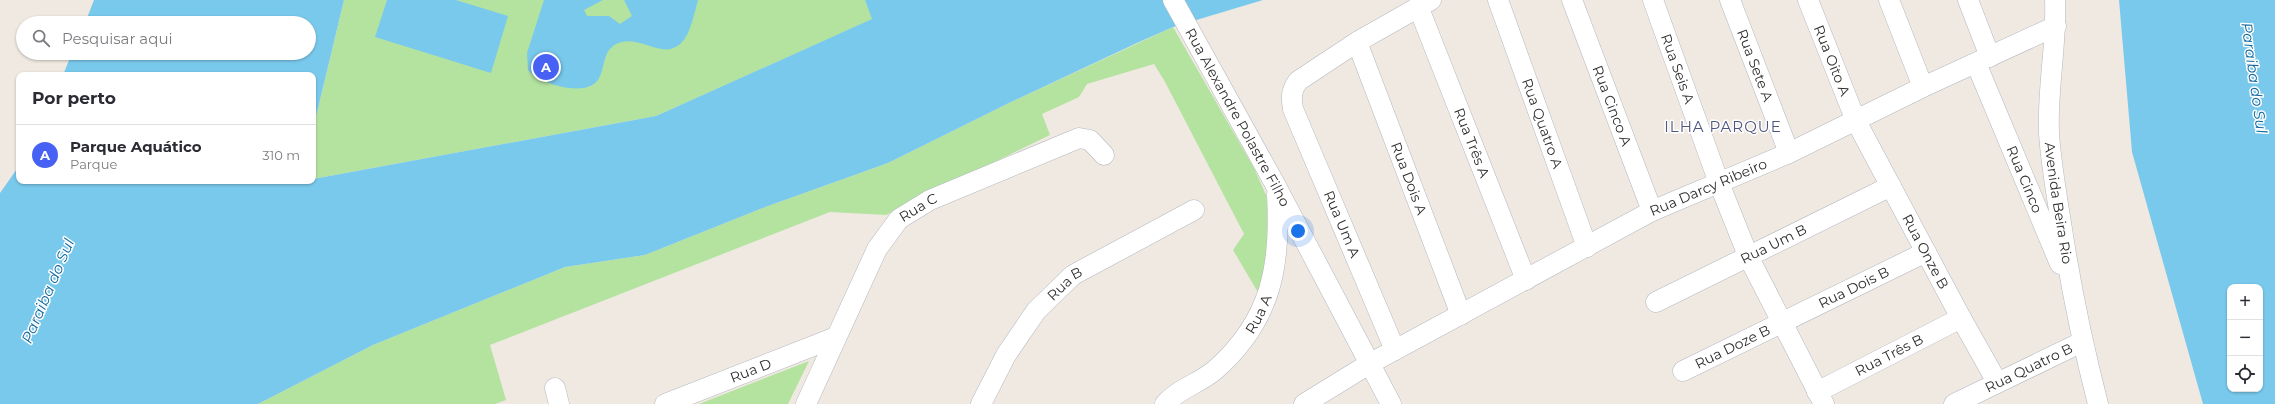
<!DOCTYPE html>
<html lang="pt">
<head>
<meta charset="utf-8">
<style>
  :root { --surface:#fff; --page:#f2f2f3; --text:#2b2b33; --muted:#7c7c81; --line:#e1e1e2; --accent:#4861f5 }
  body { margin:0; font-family:Montserrat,sans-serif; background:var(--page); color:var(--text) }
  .controls { position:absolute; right:12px; bottom:12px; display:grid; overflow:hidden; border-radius:8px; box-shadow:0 1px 3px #0004 }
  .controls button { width:36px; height:36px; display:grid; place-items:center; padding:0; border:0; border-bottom:1px solid var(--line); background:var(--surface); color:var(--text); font:20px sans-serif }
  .you { position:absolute; left:1298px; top:231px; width:14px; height:14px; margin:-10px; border:3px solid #fff; border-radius:50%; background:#1a73e8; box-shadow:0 0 0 6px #1a73e833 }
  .badge { display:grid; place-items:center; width:26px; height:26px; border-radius:50%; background:var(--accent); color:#fff; font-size:13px; font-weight:700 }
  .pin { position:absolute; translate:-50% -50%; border:2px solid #fff; box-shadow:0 1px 4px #0006 }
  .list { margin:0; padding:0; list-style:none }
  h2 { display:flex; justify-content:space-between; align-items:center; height:52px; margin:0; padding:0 16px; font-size:17px }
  h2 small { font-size:13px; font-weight:400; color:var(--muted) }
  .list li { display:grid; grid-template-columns:26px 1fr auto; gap:12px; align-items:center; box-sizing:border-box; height:60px; padding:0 16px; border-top:1px solid var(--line) }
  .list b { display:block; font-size:15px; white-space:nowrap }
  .list p { margin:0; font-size:13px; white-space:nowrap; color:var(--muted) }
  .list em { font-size:13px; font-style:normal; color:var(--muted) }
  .icon { flex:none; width:22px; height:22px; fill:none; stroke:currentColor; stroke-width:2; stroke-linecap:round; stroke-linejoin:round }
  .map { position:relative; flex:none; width:2275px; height:404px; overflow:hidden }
  .search { position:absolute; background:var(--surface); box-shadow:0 1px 3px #0004; left:16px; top:16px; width:300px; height:44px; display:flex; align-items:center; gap:10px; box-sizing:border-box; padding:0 14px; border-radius:22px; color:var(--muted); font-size:15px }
  .panel { position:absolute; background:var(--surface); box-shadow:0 1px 3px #0004; left:16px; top:72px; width:300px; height:112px; border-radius:8px }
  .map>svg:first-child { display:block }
</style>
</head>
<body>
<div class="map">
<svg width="2275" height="404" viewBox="0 0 2275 404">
  <rect width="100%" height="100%" fill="#efe9e1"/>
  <path fill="#b4e3a0" d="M344,0H865L873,19L656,116L313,179V129Z
    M1173,27L1254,168L1266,195L1270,223V262L1259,294L1233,250L1244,234L1164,80L1154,64L1087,84L1079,97L1042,114L1050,135L886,215L830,212L490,345L506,400L495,404H258L373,345L565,267L645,255L768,206L888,163L1011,102Z
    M809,361L788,404H699Z"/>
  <path fill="#79c9ec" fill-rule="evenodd" d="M94,0H344L313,129V75H63L72,53H309V23H85Z
    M387,0H456L508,16L491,73L375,37Z
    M544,0H603L584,10L587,16H609L620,24L632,16L624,0H698C695,11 692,25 687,35C667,70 639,28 613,46C604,52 604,68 600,76C592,97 555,87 540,79C535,77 531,73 528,70L527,53Z
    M865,0H1263L1173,27L1137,43L1011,102L888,163L768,206L645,255L565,267L373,345L258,404H0V193L19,166V181H313V179L656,116L872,19Z
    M2119,0H2275V404H2203L2132,152ZM2230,287H2260V389H2230Z"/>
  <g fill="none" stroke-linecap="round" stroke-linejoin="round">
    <defs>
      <g id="street">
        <path id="s1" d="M1173,0L1276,186L1391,404"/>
        <path id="s2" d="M1498,0L1587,247"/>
        <path id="s3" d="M1572,0L1652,211"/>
        <path id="s4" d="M1653,0L1719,183L1749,258L1824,404"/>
        <path id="s5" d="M1730,0L1789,153"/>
        <path id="s6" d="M1808,0L1856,121L1961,318L1997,382"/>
        <path d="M1889,0L1923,87"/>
        <path d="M1968,0L1990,57"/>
        <path id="s7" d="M2055,0C2057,44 2047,89 2049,133C2051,165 2057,197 2062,229C2071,288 2083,346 2098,404"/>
        <path id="s8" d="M1418,6L1526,280"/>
        <path id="s9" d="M1357,42L1461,315"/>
        <path id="s10" d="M1976,63L2060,264"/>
        <path id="s11" d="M1656,302L1891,186"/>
        <path d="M1395,350L1293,109C1291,97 1291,91 1298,81L1357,42L1431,0"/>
        <path id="s12" d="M1683,371L1926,252"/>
        <path d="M555,388L559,404"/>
        <path id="s13" d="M1817,392L1961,318"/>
        <path id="s14" d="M665,404L836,337"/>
        <path id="s15" d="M806,404L877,249L899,219L930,200L1079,138L1090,140L1104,155"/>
        <path id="s16" d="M981,404L1006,355L1036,311L1073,275L1194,210"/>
        <path id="s17" d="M1165,404C1178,389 1200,383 1215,370C1272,320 1281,265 1277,194"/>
        <path id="s18" d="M1304,404L1369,364L1652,211L1789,153L1923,87L2056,26"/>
        <path id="s19" d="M1954,404L2082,342"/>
      </g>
    </defs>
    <use href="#street" stroke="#b4b7c0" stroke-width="21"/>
    <use href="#street" stroke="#fff" stroke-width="20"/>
  </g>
  <g text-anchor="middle" stroke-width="3" stroke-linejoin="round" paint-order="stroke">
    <g font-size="14" fill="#2e2e2e" stroke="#fff">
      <text dy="5" stroke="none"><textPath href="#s6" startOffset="65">Rua Oito A</textPath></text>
      <text dy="5" stroke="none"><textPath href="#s5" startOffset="70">Rua Sete A</textPath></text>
      <text dy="5" stroke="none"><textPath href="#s4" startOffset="73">Rua Seis A</textPath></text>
      <text dy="5" stroke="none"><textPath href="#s3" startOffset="113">Rua Cinco A</textPath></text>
      <text dy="5" stroke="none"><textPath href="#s1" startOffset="134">Rua Alexandre Polastre Filho</textPath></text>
      <text dy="5" stroke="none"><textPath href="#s2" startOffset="131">Rua Quatro A</textPath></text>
      <text dy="5" stroke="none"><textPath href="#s8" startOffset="147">Rua Três A</textPath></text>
      <text dy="5" stroke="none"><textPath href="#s9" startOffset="146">Rua Dois A</textPath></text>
      <text dy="5" stroke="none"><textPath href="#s10" startOffset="126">Rua Cinco</textPath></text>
      <text dy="5" stroke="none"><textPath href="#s18" startOffset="459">Rua Darcy Ribeiro</textPath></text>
      <text dy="5" stroke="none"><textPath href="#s7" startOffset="204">Avenida Beira Rio</textPath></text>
      <text dy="5" stroke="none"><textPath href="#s15" startOffset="230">Rua C</textPath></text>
      <text transform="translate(1342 224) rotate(67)" y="5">Rua Um A</text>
      <text dy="5" stroke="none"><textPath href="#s11" startOffset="131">Rua Um B</textPath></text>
      <text dy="5" stroke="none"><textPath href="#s6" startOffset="278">Rua Onze B</textPath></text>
      <text dy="5" stroke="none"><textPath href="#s16" startOffset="148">Rua B</textPath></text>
      <text dy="5" stroke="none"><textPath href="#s12" startOffset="190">Rua Dois B</textPath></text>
      <text dy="5" stroke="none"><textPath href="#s17" startOffset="132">Rua A</textPath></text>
      <text dy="5" stroke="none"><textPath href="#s12" startOffset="55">Rua Doze B</textPath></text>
      <text dy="5" stroke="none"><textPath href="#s13" startOffset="81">Rua Três B</textPath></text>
      <text dy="5" stroke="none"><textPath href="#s19" startOffset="83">Rua Quatro B</textPath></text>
      <text dy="5" stroke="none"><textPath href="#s14" startOffset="92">Rua D</textPath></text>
    </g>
    <g font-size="15" font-style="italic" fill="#12689e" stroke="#fff">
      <text transform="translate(2254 78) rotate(82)" y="5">Paraiba do Sul</text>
      <text transform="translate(48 291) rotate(-67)" y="5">Paraiba do Sul</text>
    </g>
    <g font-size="15" letter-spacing="1" fill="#4f557e" stroke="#fff">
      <text x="1723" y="132">ILHA PARQUE</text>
    </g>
  </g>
</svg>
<div class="controls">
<button>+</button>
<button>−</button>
<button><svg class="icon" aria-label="locate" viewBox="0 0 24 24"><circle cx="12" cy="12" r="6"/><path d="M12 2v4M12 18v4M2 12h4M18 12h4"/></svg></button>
</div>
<div class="you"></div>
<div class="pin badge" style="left:546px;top:67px">A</div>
<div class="search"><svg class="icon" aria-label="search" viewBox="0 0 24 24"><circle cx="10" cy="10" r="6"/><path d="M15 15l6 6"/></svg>Pesquisar aqui</div>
<section class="panel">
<h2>Por perto<small></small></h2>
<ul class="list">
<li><span class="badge">A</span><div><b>Parque Aquático</b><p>Parque</p></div><em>310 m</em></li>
</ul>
</section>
</div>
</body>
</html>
